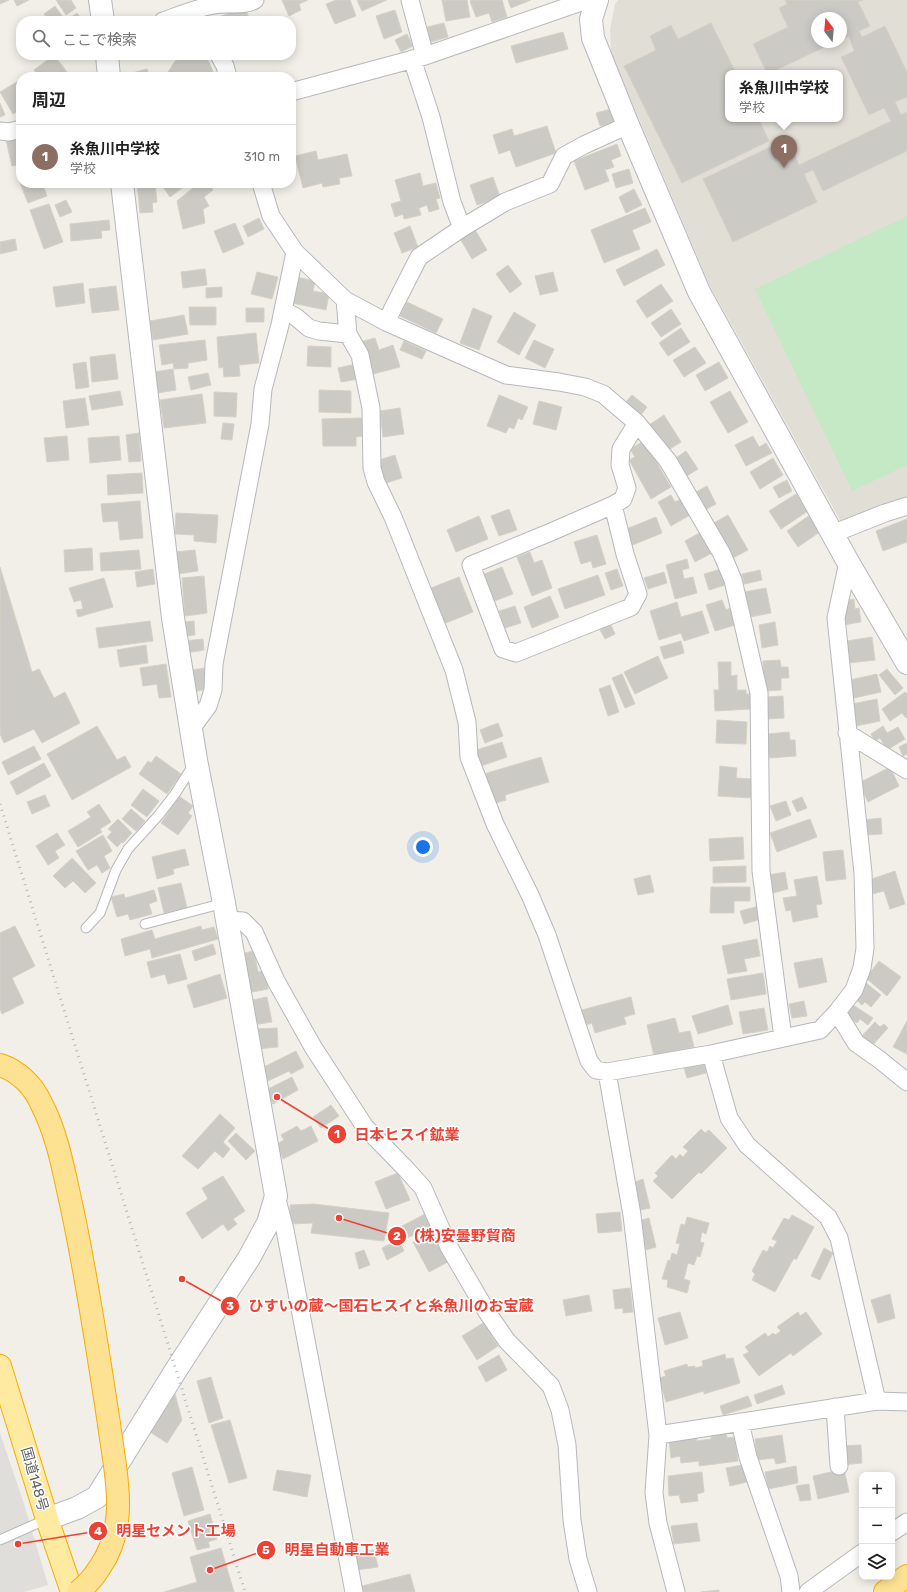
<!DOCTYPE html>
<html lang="ja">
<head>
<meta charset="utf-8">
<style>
  :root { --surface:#fff; --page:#f2f2f2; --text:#222; --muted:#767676; --line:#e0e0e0; --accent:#7c3aed }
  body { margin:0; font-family:Rubik,"Noto Sans JP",sans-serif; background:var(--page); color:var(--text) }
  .controls { position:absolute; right:12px; bottom:12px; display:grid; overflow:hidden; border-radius:8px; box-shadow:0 2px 10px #0003 }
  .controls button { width:36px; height:36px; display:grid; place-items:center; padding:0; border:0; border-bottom:1px solid var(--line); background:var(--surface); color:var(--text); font:20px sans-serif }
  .compass { position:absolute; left:811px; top:12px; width:36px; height:36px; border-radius:50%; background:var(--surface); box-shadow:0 2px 10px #0003; rotate:344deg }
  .you { position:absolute; left:423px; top:847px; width:14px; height:14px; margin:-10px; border:3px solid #fff; border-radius:50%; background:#1a73e8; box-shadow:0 0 0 6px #1a73e833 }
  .badge { display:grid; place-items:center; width:26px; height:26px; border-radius:50%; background:var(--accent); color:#fff; font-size:13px; font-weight:700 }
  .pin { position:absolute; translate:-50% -33px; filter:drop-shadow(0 1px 2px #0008) }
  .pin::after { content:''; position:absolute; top:21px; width:14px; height:12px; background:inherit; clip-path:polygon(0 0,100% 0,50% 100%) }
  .popup { position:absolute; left:725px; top:70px; width:118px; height:52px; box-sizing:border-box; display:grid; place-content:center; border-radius:8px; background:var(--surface); filter:drop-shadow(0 1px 3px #0005); font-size:13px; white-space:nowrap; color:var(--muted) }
  .popup b { font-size:15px; color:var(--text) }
  .popup::after { content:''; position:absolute; left:50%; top:100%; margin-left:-8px; border:8px solid transparent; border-top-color:var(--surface) }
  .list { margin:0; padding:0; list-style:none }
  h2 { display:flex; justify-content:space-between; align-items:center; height:52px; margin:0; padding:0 16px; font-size:17px }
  h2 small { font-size:13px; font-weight:400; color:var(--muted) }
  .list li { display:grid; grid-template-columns:26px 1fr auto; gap:12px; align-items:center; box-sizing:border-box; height:64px; padding:0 16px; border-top:1px solid var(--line) }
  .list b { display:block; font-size:15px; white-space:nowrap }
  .list p { margin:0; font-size:13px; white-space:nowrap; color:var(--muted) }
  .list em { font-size:13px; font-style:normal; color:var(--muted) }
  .icon { flex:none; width:22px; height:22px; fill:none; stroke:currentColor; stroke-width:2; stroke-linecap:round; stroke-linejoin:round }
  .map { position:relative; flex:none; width:907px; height:1592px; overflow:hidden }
  .search { position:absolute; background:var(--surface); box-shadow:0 2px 10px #0003; left:16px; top:16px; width:280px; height:44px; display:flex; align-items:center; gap:10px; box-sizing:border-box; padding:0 14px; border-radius:16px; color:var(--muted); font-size:15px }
  .panel { position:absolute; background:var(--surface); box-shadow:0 2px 10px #0003; left:16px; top:72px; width:280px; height:116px; border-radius:16px }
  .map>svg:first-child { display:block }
</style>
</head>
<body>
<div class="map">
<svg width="907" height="1592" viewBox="0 0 907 1592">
  <rect width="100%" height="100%" fill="#f1efe8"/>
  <path fill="#e0deda" d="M0,1433L24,1504L48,1585L24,1592H0Z"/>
  <path fill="#e1ded6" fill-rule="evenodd" d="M618,0H907V501L841,522L709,284L611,53L610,29L615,4ZM817,18H841V42H817ZM728,73H840V119H728Z"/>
  <path fill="#c5e8c5" d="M907,216V465L852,491L755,289Z"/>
  <path fill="#cccac5" stroke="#d6d1c6" d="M0,0H9L0,4Z
    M14,0H29L17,6Z
    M56,0H71L76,8L66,15Z
    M282,0H308L299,4L301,10L289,16Z
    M336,0H350L356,16L335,24L326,4Z
    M357,0H387L362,11Z
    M442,0H467L470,17L446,21Z
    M472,0H502L507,17L492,22L489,13L476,17L470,1Z
    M508,0H531L511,8Z
    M785,0H863L858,2L870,26L859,31L862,37L885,26L907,72V97L895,102L901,115L907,112V151L823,191L813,170L804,174L817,202L733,242L703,179L787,139L799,165L891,121L884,108L869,115L841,57L854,51L849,36L841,39V18H817V42H835L770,73H767L753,44L788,27L779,8L787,4Z
    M55,6L62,16L55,21H49L44,14Z
    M245,7L250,21H212L211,20Z
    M395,10L402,32L384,39L376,16Z
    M77,13L83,21H66Z
    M444,23L448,37L424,44L419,29Z
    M711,23L736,73H728V119H759L769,141L682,183L624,66L656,50L650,36L671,25L678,39Z
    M563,32L568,49L516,63L511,46Z
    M407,34L413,46L401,52L395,40Z
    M54,55L70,76L68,77H39L34,70Z
    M195,55H206L215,77H165L175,61Z
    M147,69L150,77H125V75Z
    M20,80L21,110L13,114L0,92Z
    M0,103L5,115L0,117Z
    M611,109L615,122L600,126L596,113Z
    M547,126L556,153L516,167L510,150L499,154L493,135L512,129L514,136Z
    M21,137V164L12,166L6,140Z
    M617,144L621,156L611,160L614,167L605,170L609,181L585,190L574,161Z
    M316,151L318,160L347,154L352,176L339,178L340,184L323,187L322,183L303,188L295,156Z
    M629,169L633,183L616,188L612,174Z
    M420,173L423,186L436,183L440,198L436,199L439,209L429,212L427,205L419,208L421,215L404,219L403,214L395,217L391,204L401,201L395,180Z
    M21,177V183H48L43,185L47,196L28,203L18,178Z
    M493,177L500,197L477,205L470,185Z
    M64,183H79L67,188Z
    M137,183H155L157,202L152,203L153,212L140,213Z
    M162,183H189L170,197L161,184Z
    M199,183H208L213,190L204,197L209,206L203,209L205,223L183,229L177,201Z
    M634,189L642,205L626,213L619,197Z
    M66,200L72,212L60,217L55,205Z
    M49,204L63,242L44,249L30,210Z
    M645,208L651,222L632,230L640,249L604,263L591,230Z
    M259,218L264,229L248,237L243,226Z
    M109,220L110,230L101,231L102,238L71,241L70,224Z
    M235,223L244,244L223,253L214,231Z
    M410,226L418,247L402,253L394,233Z
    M474,228L487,250L472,259L459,237Z
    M15,239L17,250L0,254V242Z
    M657,249L665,265L624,286L616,270Z
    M508,265L522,284L510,293L496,274Z
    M205,269L207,285L183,288L181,272Z
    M257,272L278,277L272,299L251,294Z
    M553,272L558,291L540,295L535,276Z
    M292,276L315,281L313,291L329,294L326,310L287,302Z
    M83,283L85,303L56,307L53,287Z
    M661,284L673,301L647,318L636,301Z
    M116,286L119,310L92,313L89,289Z
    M222,287V297L206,298V288Z
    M407,302L443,319L436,333L400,316Z
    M189,307H216V325H190Z
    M246,308H264V322H246Z
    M473,308L492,316L479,350L460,343Z
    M671,309L681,324L661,337L651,323Z
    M514,312L536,325L519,355L497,342Z
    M184,315L188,334L153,340L150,321Z
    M681,328L690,342L668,356L659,343Z
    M256,333L259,363L239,365L240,376L224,377L223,367L219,368L217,337Z
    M375,338L379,350L393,345L400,367L369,375L360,342Z
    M205,340L207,360L188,363V368L174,369L173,363L162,365L159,345Z
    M534,340L554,349L545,368L525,358Z
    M404,341L426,351L422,359L400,350Z
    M308,346L331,347V367L307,366Z
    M695,347L706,363L684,377L673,360Z
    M115,354L118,379L92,382L90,357Z
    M86,362L89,387L76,389L73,364Z
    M719,362L728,378L705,391L696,375Z
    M356,364L359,379L341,382L338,368Z
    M173,369L176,390L158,393L154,372Z
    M208,373L211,385L191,390L188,377Z
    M319,390L351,391V413L319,412Z
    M120,391L123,405L92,410L89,396Z
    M730,391L748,422L728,433L710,402Z
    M214,392L237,393L236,417L214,416Z
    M202,394L206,423L164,428L160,400Z
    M499,395L528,407L522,420L518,418L514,429L509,427L506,433L487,426Z
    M632,395L647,407L640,416L625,403Z
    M85,398L89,425L66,428L63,401Z
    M539,401L562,407L556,430L533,424Z
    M400,408L404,434L383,437L380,411Z
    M664,415L681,442L665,452L649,425Z
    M362,418V436L356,437V446H323L322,419Z
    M223,423L234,424L232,440L221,439Z
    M139,433L141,461L129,462L126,435Z
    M67,436L69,460L47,462L44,438Z
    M119,436L121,460L90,463L88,438Z
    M753,436L759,447L766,443L772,453L746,466L735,445Z
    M644,441L671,487L651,499L629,460L635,457L630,449Z
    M686,451L698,469L685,477L673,460Z
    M395,455L402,478L383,484L376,461Z
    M773,458L783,475L760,489L750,472Z
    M142,473L143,493L108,495L107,475Z
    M787,480L792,491L779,498L773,487Z
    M707,486L716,504L703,511L694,493Z
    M796,494L808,511L781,529L769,511Z
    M671,495L675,502L681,499L690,515L671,526L658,502Z
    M140,501L143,538L120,540L118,521L103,522L101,504Z
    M509,509L517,530L499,536L491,516Z
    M176,513L218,515L216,543L194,541V535L175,534Z
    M728,515L748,550L731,559L712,524Z
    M810,515L821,531L798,547L787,531Z
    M479,516L488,539L456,552L447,530Z
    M656,517L662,533L630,546L624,530Z
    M907,519V542L883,551L876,531Z
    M703,531L714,552L695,562L685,541Z
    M597,535L606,564L593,568L591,561L581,564L574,542Z
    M92,548L93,570L65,572L64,550Z
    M139,550L141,569L101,571L100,553Z
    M195,550L198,571L177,574L175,552Z
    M530,552L534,563L542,560L552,588L532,596L517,557Z
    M687,559L689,568L682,570L684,579L693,577L697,593L675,599L666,565Z
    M0,567L32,672L39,669L54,698L65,692L80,723L42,743L34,729L4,743L0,734Z
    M502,567L513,594L492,602L482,575Z
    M153,569L155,584L137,587L135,572Z
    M617,569L623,586L611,590L605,573Z
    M721,569L725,585L709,590L704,574Z
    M760,570L762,580L744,584L742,574Z
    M664,572L667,583L648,589L644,578Z
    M598,575L605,595L565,609L558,589Z
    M204,576L207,613L185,616L182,578Z
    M459,577L473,612L441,625L426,590Z
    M104,578L113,607L78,617L76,610L83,609L81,600L74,602L69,588Z
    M766,588L771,613L750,617L744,592Z
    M550,596L559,617L532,628L524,607Z
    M854,599L855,609L859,608L861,622L843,625V601Z
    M722,600L726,610L730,608L735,625L715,631L706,605Z
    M677,602L681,617L702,611L709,633L684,641L681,633L659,640L650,611Z
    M515,606L521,623L505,628L499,611Z
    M150,621L153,641L99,648L96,628Z
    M194,621L195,635L183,636L182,622Z
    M775,622L778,645L762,648L759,625Z
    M610,623L615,634L605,639L599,628Z
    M872,637L875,660L849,663L847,641Z
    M203,639L204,650L186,653L184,641Z
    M681,641L684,653L664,659L660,647Z
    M146,645L148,663L120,667L117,650Z
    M658,656L668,678L635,694L624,672Z
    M780,660L781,667H788L789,678H781V690L764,691L763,661Z
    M718,662H731V676L737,675V690H746V694H750L751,709L715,711L714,690H719Z
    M166,664L171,697L159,698L157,684L143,686L140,668Z
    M204,668L208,689L192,692L188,671Z
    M887,669L903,688L895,695L879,675Z
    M622,674L635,704L625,708L612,678Z
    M877,674L881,692L854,698L850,680Z
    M610,685L619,712L608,716L599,689Z
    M905,692L907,694V717L906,718L902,713L890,721L882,709Z
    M783,696L784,718L767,719L766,697Z
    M877,699L880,721L856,726L852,704Z
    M717,720L747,722L746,744L716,743Z
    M498,723L503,736L485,743L480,730Z
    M97,726L117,760L125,756L131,767L72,800L47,754Z
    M883,726L887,733L898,727L905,739L887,750L880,738L875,741L871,734Z
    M789,732L790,740H795L796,756L769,758L767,734Z
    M502,742L507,757L478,767L473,751Z
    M907,743V754L903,756L899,747Z
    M34,746L41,759L8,775L2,762Z
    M156,756L181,774L167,794L139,774L148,761L151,763Z
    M541,757L549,782L505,795L506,800L492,804L484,774Z
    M44,763L51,776L17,795L10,782Z
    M720,766L737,768L736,778L752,779L751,798L718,796Z
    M890,767L899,786L868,802L859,783Z
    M143,789L159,801L147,817L131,805Z
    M45,795L50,806L32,814L27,802Z
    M179,796L193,806L188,813L192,816L178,835L161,823Z
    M802,797L807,808L797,812L792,801Z
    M786,801L791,815L776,821L770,806Z
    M99,804L111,822L100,829L102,832L78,847L68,831L91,817L87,812Z
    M131,809L145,821L136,831L122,819Z
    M881,818L882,834L864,835L863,820Z
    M118,819L132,833L123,843L122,842L117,847L107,837L112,832L108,829Z
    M810,819L817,837L777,852L770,833Z
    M57,833L65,845L55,851L59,858L48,865L36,846Z
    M103,835L112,851L104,856L110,868L102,873L97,865L88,870L76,851Z
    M743,837L744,859L710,861L709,839Z
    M185,849L189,865L173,869L174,874L157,879L152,857Z
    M843,850L846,879L826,881L823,852Z
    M72,858L96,883L85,893L73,881L65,888L53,876Z
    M746,866V882L713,883V867Z
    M895,871L905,904L890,909L884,891L872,894L869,880Z
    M785,872L788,889L773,893L769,875Z
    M650,875L654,892L638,895L634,879Z
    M817,876L822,904L816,905L818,917L793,922L791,910L786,911L783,898L797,896L794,880Z
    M181,883L187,908L164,913L158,888Z
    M711,887H750V901H734V913H710Z
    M154,890L157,901L149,904L152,914L130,920L128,914L117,917L111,897L124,894L125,898Z
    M759,906L762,919L744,924L740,911Z
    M15,926L35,966L12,978L24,1003L2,1014L0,1009V933Z
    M201,926L202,930L214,927L218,939L152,958L150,949L125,956L121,939L152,930L155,939Z
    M757,939L760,956L744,959L747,971L728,974L722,946Z
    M213,944L216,954L195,961L192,951Z
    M254,951L258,972L265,971L268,989L247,993L240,954Z
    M180,954L187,979L168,984L165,974L151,978L147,962Z
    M822,958L827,982L799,988L794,963Z
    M879,961L901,977L887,996L866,978Z
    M763,973L766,994L731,1000L727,979Z
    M220,974L227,998L194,1008L187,985Z
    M866,983L881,995L871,1007L865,1002L862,1005L854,998Z
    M267,997L272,1022L253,1025L248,1001Z
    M631,997L635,1014L624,1017L626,1024L595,1033L592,1023L582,1026L578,1011Z
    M804,1001L807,1016L792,1018L789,1004Z
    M850,1003L873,1018L868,1025L860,1019L857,1023L843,1013Z
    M728,1005L733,1024L698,1034L692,1016Z
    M764,1008L768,1030L743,1034L739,1012Z
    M675,1018L679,1033L690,1031L694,1047L654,1056L647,1025Z
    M907,1021V1054L893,1047Z
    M875,1022L880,1027L884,1024L888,1028L870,1048L860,1038Z
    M277,1028L278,1047L256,1049L255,1029Z
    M296,1051L304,1067L291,1074L289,1071L268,1081L262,1068Z
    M703,1059L706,1073L687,1078L683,1065Z
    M292,1077L298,1090L273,1104L266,1090Z
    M331,1105L339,1116L321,1128L313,1117Z
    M220,1114L235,1128L223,1142L230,1149L223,1158L215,1151L198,1169L182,1156Z
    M297,1126L301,1131L311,1126L318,1141L283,1159L276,1145L284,1140L281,1135Z
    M701,1129L705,1133L709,1130L727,1148L701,1174L699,1172L672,1199L653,1181L658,1176L655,1173L672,1155L676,1159L680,1154L683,1157L688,1151L683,1147Z
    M236,1133L255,1151L246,1160L228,1141Z
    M398,1173L410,1200L386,1209L375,1182Z
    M223,1176L245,1211L233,1219L237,1224L228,1231L223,1224L202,1239L186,1213L208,1199L202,1188Z
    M643,1179L650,1208L640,1210L635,1182Z
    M314,1204L389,1213L384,1241L311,1233L313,1223L290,1224V1205Z
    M620,1212L622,1231L598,1233L596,1214Z
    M427,1213L433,1226L407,1238L402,1226Z
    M792,1215L814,1227L796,1260L794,1258L775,1292L752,1280L755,1274L752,1271L763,1250L767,1252L770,1246L773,1248L777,1241L772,1239L784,1218L789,1220Z
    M687,1217L709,1223L706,1234L702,1232L700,1242L704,1243L700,1257L697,1256L694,1265L688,1263L684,1279L690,1281L687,1293L667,1287L668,1280L662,1279L668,1260L670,1261L672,1253L677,1255L680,1244L676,1243L681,1224L685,1225Z
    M649,1218L656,1247L646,1250L639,1221Z
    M433,1231L448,1262L429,1272L413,1242Z
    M399,1240L404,1251L387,1260L382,1248Z
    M824,1248L833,1253L820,1280L811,1276Z
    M364,1250L370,1265L359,1269L355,1253Z
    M630,1288L633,1312L623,1313V1308L615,1309L613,1290Z
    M890,1294L895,1318L878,1323L871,1300Z
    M589,1295L592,1311L566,1316L563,1300Z
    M680,1312L688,1338L665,1345L658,1318Z
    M798,1312L800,1316L806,1312L822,1334L793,1356L791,1353L759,1376L743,1355L749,1352L745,1347L765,1333L768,1337L773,1333L775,1335L781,1331L777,1327Z
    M483,1323L498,1346L477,1360L462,1336Z
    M725,1354L726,1359L733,1358L740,1383L704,1394V1391L666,1402L659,1378L666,1376L664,1371L687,1364L688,1367L695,1366V1368L703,1366L702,1361Z
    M499,1355L507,1370L486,1382L478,1367Z
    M211,1377L223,1418L209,1423L197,1381Z
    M782,1385L785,1394L757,1404L754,1395Z
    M175,1394L182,1420L167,1443L150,1432Z
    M748,1396L752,1406L723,1415L720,1406Z
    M230,1420L247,1478L229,1483L211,1425Z
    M726,1431L727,1438L735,1437L738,1461L699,1466V1461L681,1463L680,1456L671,1458L669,1441L696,1434L697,1441L711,1439V1434Z
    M782,1435L786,1462L776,1464L774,1458L757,1460L755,1439Z
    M861,1445L862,1463L841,1465L840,1446Z
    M743,1465L747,1482L730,1486L726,1468Z
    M796,1466L798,1483L768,1489L765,1472Z
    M192,1467L204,1510L184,1516L172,1473Z
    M844,1469L849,1492L818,1499L813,1476Z
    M277,1470L311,1475L307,1497L273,1490Z
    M702,1472L704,1492L697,1494L698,1501L681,1503L679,1495L669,1496L668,1476Z
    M809,1484L811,1500L800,1501L796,1486Z
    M210,1514L217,1539L208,1542L210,1547L197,1550L188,1521Z
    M697,1523L700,1541L674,1544L671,1526Z
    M221,1548L234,1592H164L197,1582L190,1557Z
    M374,1550L378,1567L356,1570L353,1554Z
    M410,1574L415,1592H363L362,1586Z
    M719,1590V1592H701Z"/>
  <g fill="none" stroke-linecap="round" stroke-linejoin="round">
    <defs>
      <path id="service" d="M145,924L224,903
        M86,928L100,913L116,870L128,849L158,816L175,794L194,764
        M0,1540L47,1519"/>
      <path id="minor" d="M410,0L425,56
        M163,21C180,15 197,8 214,5C227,2 243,7 255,0
        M219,55L225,66L228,77
        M412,59L431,117L452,202L462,228
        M291,92L425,56L587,0L597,1
        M0,131L9,132L21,129
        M261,183L271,216L295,252L345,300L386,322L506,375L559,382L585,387L603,394L637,423L668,461L722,554L733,580L759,693L761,871L783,1038
        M345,300L348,334
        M283,310L296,317L309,328L319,331L348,334L360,355L371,408L372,468L376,482L393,517L454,670L467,722L469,757L495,824L530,895L547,935L589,1061L596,1070L607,1072L711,1054L820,1030L837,1012L854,990L862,968L865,948L863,873L836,618L848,562
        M386,322L419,257L462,228L505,202L550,184L564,156L584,145L628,125
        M613,505L625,554L638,594L631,607L516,653L503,649L471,565L551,532L613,505L623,499L627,488L620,465L621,449L637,423
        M832,534L885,513L907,506
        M191,729L208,706L213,690L214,664L260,424L263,389L280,325L295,252
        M847,733L907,770
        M227,920L243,921L254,932L276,981L313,1047L365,1127L406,1169L423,1188L449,1247L487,1312L507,1341L551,1386L560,1410L567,1445L572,1520L578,1559L588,1592
        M837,1012L856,1043L880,1060L907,1082
        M711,1054L729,1118L747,1145L828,1217L839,1238L877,1401
        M607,1072L632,1215L658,1435L654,1493L658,1523L676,1592
        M276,1196L285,1230L354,1592
        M835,1407L839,1466
        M740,1422L748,1457L789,1576L791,1592
        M658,1435L877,1401L907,1402
        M892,1532L907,1522
        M808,1592L862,1553"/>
      <path id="tertiary" d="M100,0L103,21
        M597,0L591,19L593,38L628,125L699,292L848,562L907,663
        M107,55L109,77
        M47,1519L77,1508L97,1497L176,1370L249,1258L268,1223L276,1196L224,903L196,760L173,618L122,183"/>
      <path id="trunk" d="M0,1366L47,1519L72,1592"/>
      <path id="motorway" d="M0,1065C18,1071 33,1085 41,1103C58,1135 64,1173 72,1208C87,1279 98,1351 109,1424
        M885,1592L907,1576"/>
    </defs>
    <use href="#service" stroke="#b5b8bc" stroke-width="11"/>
    <use href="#minor" stroke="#b5b8bc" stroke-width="19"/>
    <use href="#tertiary" stroke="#b5b8bc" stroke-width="24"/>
    <use href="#trunk" stroke="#f9ab00" stroke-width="24"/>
    <use href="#motorway" stroke="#f9ab00" stroke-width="24"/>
    <use href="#service" stroke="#fff" stroke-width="9"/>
    <use href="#minor" stroke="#fff" stroke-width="17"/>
    <use href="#tertiary" stroke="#fff" stroke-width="22"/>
    <use href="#trunk" stroke="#feeaa1" stroke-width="22"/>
    <use href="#motorway" stroke="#fde293" stroke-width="22"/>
    <path stroke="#b6b7b8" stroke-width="3" stroke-dasharray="1 5" stroke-linecap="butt" d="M0,804L245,1592"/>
    <defs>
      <path id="motorway-bridge" d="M78,1592C87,1585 94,1577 100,1567C130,1524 115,1471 109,1424"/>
    </defs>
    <use href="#motorway-bridge" stroke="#f9ab00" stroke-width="24" stroke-linecap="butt"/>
    <use href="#motorway-bridge" stroke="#fde293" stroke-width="22"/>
  </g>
  <g text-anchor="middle" stroke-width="3" stroke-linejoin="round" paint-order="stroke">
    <g font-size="14" fill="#5f6368" stroke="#fff">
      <text transform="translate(35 1479) rotate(74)" y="5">国道148号</text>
    </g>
  </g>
  <path fill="none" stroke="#ea4335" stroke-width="1.5" d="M277 1097L337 1134M339 1218L397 1236M182 1279L230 1306M18 1544L98 1531M210 1570L266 1550"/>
  <g fill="#ea4335" stroke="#fff" stroke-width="1.5">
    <circle cx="277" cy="1097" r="4"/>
    <circle cx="339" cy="1218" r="4"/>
    <circle cx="182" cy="1279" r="4"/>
    <circle cx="18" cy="1544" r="4"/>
    <circle cx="210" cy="1570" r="4"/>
    <circle cx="337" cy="1134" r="10"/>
    <circle cx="397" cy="1236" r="10"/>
    <circle cx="230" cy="1306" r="10"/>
    <circle cx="98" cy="1531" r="10"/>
    <circle cx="266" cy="1550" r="10"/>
  </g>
  <g font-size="12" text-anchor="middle" font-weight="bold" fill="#fff">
    <text x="337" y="1138">1</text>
    <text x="397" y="1240">2</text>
    <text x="230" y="1310">3</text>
    <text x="98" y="1535">4</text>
    <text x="266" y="1554">5</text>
  </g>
  <g font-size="15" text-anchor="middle" font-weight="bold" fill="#ea4335" stroke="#fff" stroke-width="3" stroke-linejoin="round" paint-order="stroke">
    <text x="407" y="1140">日本ヒスイ鉱業</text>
    <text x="465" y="1241">(株)安曇野貿商</text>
    <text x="391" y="1311">ひすいの蔵～国石ヒスイと糸魚川のお宝蔵</text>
    <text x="176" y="1536">明星セメント工場</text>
    <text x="337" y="1555">明星自動車工業</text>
  </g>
</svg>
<div class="controls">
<button>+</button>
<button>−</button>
<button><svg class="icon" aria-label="layers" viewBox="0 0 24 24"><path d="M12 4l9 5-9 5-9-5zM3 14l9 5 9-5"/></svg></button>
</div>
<svg class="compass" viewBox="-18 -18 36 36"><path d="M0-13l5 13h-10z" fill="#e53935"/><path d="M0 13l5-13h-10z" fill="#767676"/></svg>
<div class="you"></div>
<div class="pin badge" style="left:784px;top:168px;background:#8d6e63">1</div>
<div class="popup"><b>糸魚川中学校</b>学校</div>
<div class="search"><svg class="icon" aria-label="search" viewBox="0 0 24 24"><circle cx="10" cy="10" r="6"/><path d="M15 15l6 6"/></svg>ここで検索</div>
<section class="panel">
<h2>周辺<small></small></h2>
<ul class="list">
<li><span class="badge" style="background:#8d6e63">1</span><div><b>糸魚川中学校</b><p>学校</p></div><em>310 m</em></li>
</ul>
</section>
</div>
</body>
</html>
